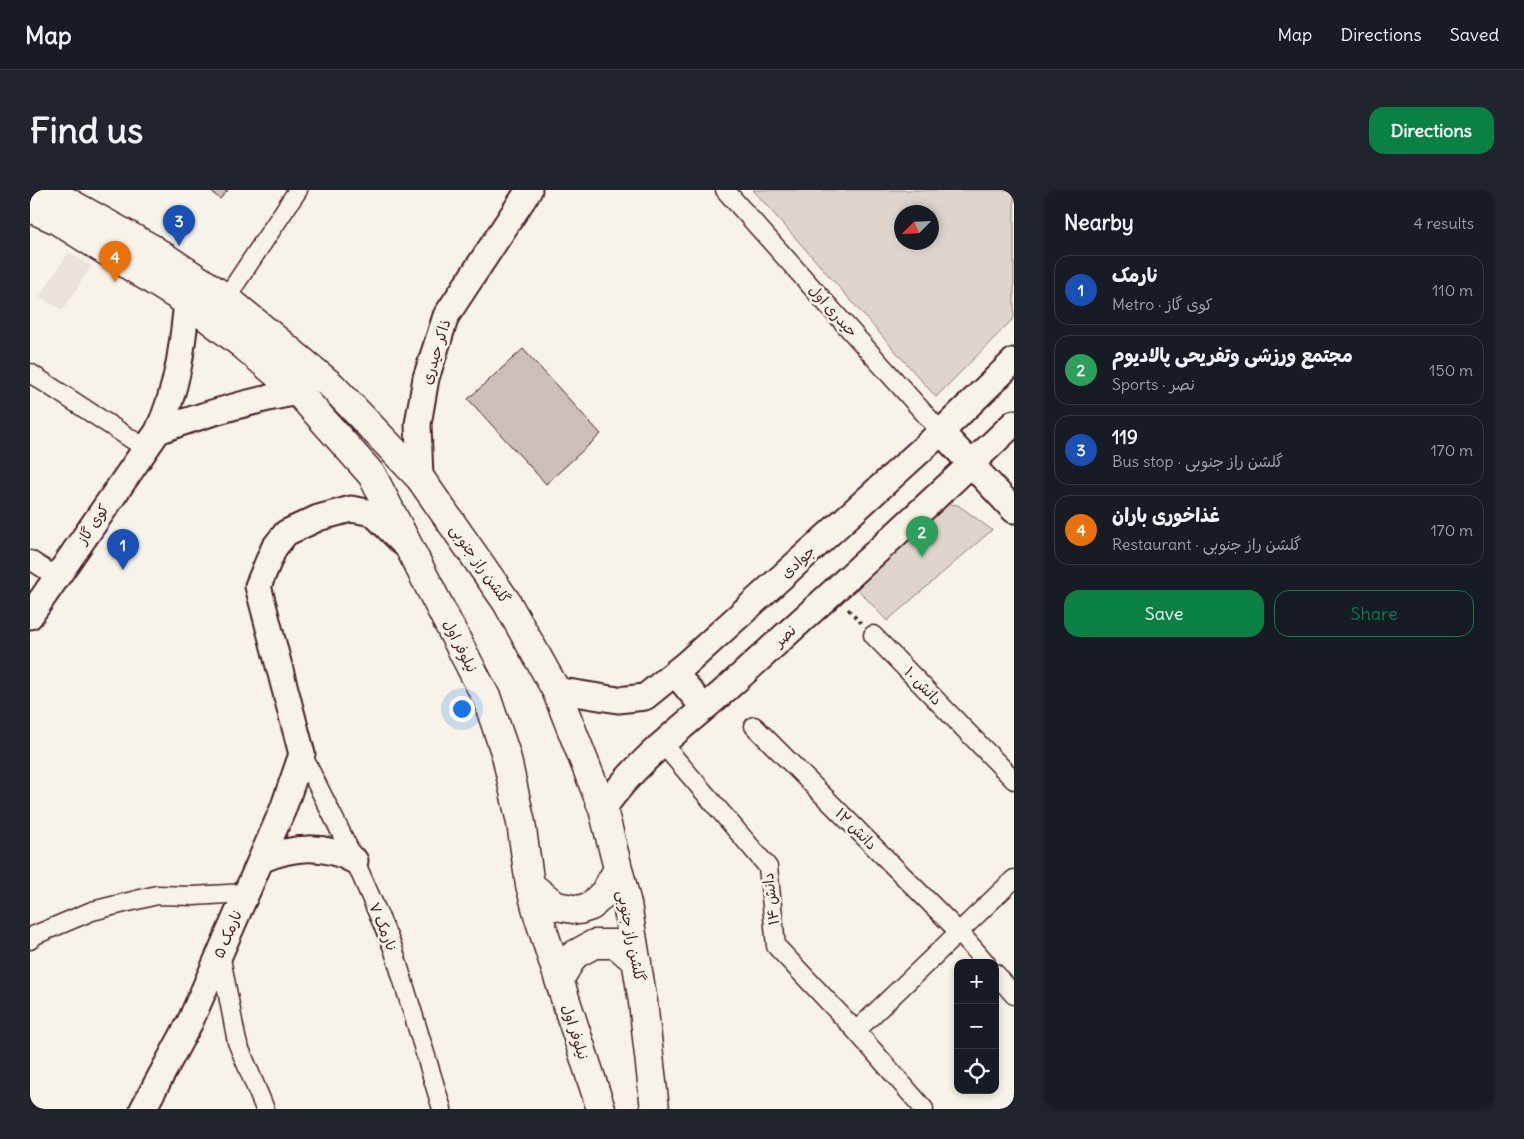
<!DOCTYPE html>
<html lang="en">
<head>
<meta charset="utf-8">
<style>
  :root { --surface:#171b24; --page:#20242c; --text:#f1f3f6; --muted:#9ea1a6; --line:#363941; --accent:#0b8043 }
  body { margin:0; font-family:Delius,"Playpen Sans Arabic",sans-serif; background:var(--page); color:var(--text) }
  .controls { position:absolute; right:15px; bottom:15px; display:grid; overflow:hidden; border-radius:10px; box-shadow:0 2px 8px #0003 }
  .controls button { width:45px; height:45px; display:grid; place-items:center; padding:0; border:0; border-bottom:1px solid var(--line); background:var(--surface); color:var(--text); font:25px sans-serif }
  .compass { position:absolute; left:864px; top:15px; width:45px; height:45px; border-radius:50%; background:var(--surface); box-shadow:0 2px 8px #0003; rotate:246deg }
  .you { position:absolute; left:431px; top:518px; width:18px; height:18px; margin:-12px; border:4px solid #fff; border-radius:50%; background:#1a73e8; box-shadow:0 0 0 8px #1a73e833 }
  .badge { display:grid; place-items:center; width:32px; height:32px; border-radius:50%; background:var(--accent); color:#fff; font-size:16px; font-weight:700 }
  .pin { position:absolute; translate:-50% -41px; filter:drop-shadow(0 1px 2px #0008) }
  .pin::after { content:''; position:absolute; top:26px; width:18px; height:15px; background:inherit; clip-path:polygon(0 0,100% 0,50% 100%) }
  .list { margin:0; padding:0; list-style:none }
  h2 { display:flex; justify-content:space-between; align-items:center; height:65px; margin:0; padding:0 20px; font-size:21px }
  h2 small { font-size:16px; font-weight:400; color:var(--muted) }
  .list li { display:grid; grid-template-columns:32px 1fr auto; gap:15px; align-items:center; box-sizing:border-box; height:70px; margin:0 10px 10px; padding:0 10px; border:1px solid var(--line); border-radius:15px }
  .list b { display:block; font-size:19px; white-space:nowrap }
  .list p { margin:0; font-size:16px; white-space:nowrap; color:var(--muted) }
  .list em { font-size:16px; font-style:normal; color:var(--muted) }
  .actions { display:flex; gap:10px; padding:15px 20px }
  .actions a { flex:1; padding:11px 0; border:1px solid var(--accent); border-radius:15px; text-align:center; font-size:18px; color:var(--accent) }
  .actions .main { background:var(--accent); color:#fff }
  .icon { flex:none; width:28px; height:28px; fill:none; stroke:currentColor; stroke-width:2; stroke-linecap:round; stroke-linejoin:round }
  .map { position:relative; flex:none; width:984px; height:919px; overflow:hidden; border-radius:15px }
  header { display:flex; align-items:center; gap:30px; box-sizing:border-box; height:70px; padding:0 25px; background:var(--surface); border-bottom:1px solid var(--line) }
  header strong { font-size:24px }
  nav { display:flex; gap:28px; margin-inline-start:auto; font-size:18px }
  .intro { display:flex; align-items:center; justify-content:space-between; box-sizing:border-box; height:120px; padding:0 30px }
  h1 { margin:0; font-size:35px }
  .button { padding:12px 22px; border-radius:15px; background:var(--accent); color:#fff; font-size:18px; font-weight:700 }
  main { display:flex; gap:30px; padding:0 30px }
  aside { flex:1; background:var(--surface); border-radius:15px; box-shadow:0 2px 8px #0003 }
  .map>svg:first-child { display:block }
</style>
</head>
<body>
<header>
<strong>Map</strong>
<nav><a>Map</a><a>Directions</a><a>Saved</a></nav>
</header>
<div class="intro"><h1>Find us</h1><a class="button">Directions</a></div>
<main>
<div class="map">
<svg width="984" height="919" viewBox="0 0 984 919">
  <rect width="100%" height="100%" fill="#f7f3e8"/>
  <filter id="ink" filterUnits="userSpaceOnUse"><feTurbulence type="fractalNoise" baseFrequency=".02" numOctaves="2"/><feDisplacementMap in="SourceGraphic" scale="10" xChannelSelector="R" yChannelSelector="G"/><feConvolveMatrix kernelMatrix="1 2 1 2 8 2 1 2 1" color-interpolation-filters="sRGB"/></filter>
  <g filter="url(#ink)">
    <path fill="#eae3da" d="M39,62L61,76L33,120L9,107Z"/>
    <path fill="#ded4cc" stroke="#947a7c" fill-rule="evenodd" d="M723,0H984V128L906,207ZM872,22H902V52H872Z
      M919,314L928,315L962,340L857,431L823,394L905,319Z"/>
    <path fill="#ccbfb9" stroke="#4a1f2b" d="M179,0H198L190,9Z
      M493,159L571,244L516,294L438,209Z"/>
    <g fill="none" stroke-linecap="round" stroke-linejoin="round">
      <defs>
        <path id="street" d="M695,0L911,242
          M196,108L268,0
          M0,183L115,258
          M0,370L27,387
          M843,445L984,590
          M724,536L929,742L956,773
          M632,553L738,677L746,756L826,841L894,919
          M272,564L325,671L363,758L412,919
          M0,750L5,745L62,721L127,705L163,706L215,703
          M190,763L207,852L235,919
          M965,783L984,805
          M826,841L984,689"/>
        <path id="secondary" d="M128,241C174,224 219,211 268,202
          M911,242L984,320
          M390,288L388,234L396,188L416,126L499,0
          M0,426L128,241C148,197 152,160 157,112
          M645,483L674,518
          M526,500L588,510L615,507L657,473L911,242L984,171
          M573,619C608,568 658,534 703,493C797,407 892,322 984,233
          M231,670C264,656 294,654 325,671
          M113,919L160,832L253,619L272,564L228,396L244,358L256,343L288,328L321,319L343,323L373,353"/>
        <path id="primary" d="M16,0L121,58L196,108L302,196L390,288L476,411L526,500L573,619L597,714L613,812L625,919
          M0,18L25,29L157,112L213,155L268,202L342,285L457,509L476,565L491,633L500,695L509,728L571,919
          M500,695L526,716L549,720L561,716L575,702L587,681
          M529,790L544,765L564,754H586L607,772"/>
      </defs>
      <use href="#street" stroke="#4a1f2b" stroke-width="21"/>
      <use href="#secondary" stroke="#4a1f2b" stroke-width="29"/>
      <use href="#primary" stroke="#4a1f2b" stroke-width="31"/>
      <path stroke="#4a1f2b" stroke-width="3" stroke-dasharray="4 4" stroke-linecap="butt" d="M818,419L831,433"/>
      <use href="#street" stroke="#f7f3e8" stroke-width="18"/>
      <use href="#secondary" stroke="#f7f3e8" stroke-width="25"/>
      <use href="#primary" stroke="#f7f3e8" stroke-width="28"/>
    </g>
  </g>
  <g text-anchor="middle" stroke-width="5" stroke-linejoin="round" paint-order="stroke">
    <g font-size="15" fill="#4a1f2b" stroke="#f7f3e8">
      <text transform="translate(803 121) rotate(48)" y="5">حیدری اول</text>
      <text transform="translate(406 162) rotate(-73)" y="5">ذاکر حیدری</text>
      <text transform="translate(63 334) rotate(-56)" y="5">کوی گاز</text>
      <text transform="translate(768 372) rotate(-42)" y="5">جوادی</text>
      <text transform="translate(450 374) rotate(55)" y="5">گلشن راز جنوبی</text>
      <text transform="translate(755 446) rotate(-43)" y="5">نصر</text>
      <text transform="translate(430 456) rotate(63)" y="5">نیلوفر اول</text>
      <text transform="translate(893 496) rotate(46)" y="5">دانش ۱۰</text>
      <text transform="translate(826 639) rotate(45)" y="5">دانش ۱۲</text>
      <text transform="translate(741 709) rotate(-97)" y="5">دانش ۱۴</text>
      <text transform="translate(353 737) rotate(68)" y="5">نارمک ۷</text>
      <text transform="translate(198 744) rotate(-67)" y="5">نارمک ۵</text>
      <text transform="translate(601 746) rotate(79)" y="5">گلشن راز جنوبی</text>
      <text transform="translate(545 842) rotate(72)" y="5">نیلوفر اول</text>
    </g>
  </g>
</svg>
<div class="controls">
<button>+</button>
<button>−</button>
<button><svg class="icon" aria-label="locate" viewBox="0 0 24 24"><circle cx="12" cy="12" r="6"/><path d="M12 2v4M12 18v4M2 12h4M18 12h4"/></svg></button>
</div>
<svg class="compass" viewBox="-18 -18 36 36"><path d="M0-13l5 13h-10z" fill="#e53935"/><path d="M0 13l5-13h-10z" fill="#9ea1a6"/></svg>
<div class="you"></div>
<div class="pin badge" style="left:93px;top:380px;background:#1a4fb4">1</div>
<div class="pin badge" style="left:892px;top:367px;background:#2e9e5b">2</div>
<div class="pin badge" style="left:149px;top:56px;background:#1a4fb4">3</div>
<div class="pin badge" style="left:85px;top:92px;background:#e8710a">4</div>
</div>
<aside>
<h2>Nearby<small>4 results</small></h2>
<ul class="list">
<li><span class="badge" style="background:#1a4fb4">1</span><div><b>نارمک</b><p>Metro · کوی گاز</p></div><em>110 m</em></li>
<li><span class="badge" style="background:#2e9e5b">2</span><div><b>مجتمع ورزشی وتفریحی پالادیوم</b><p>Sports · نصر</p></div><em>150 m</em></li>
<li><span class="badge" style="background:#1a4fb4">3</span><div><b>119</b><p>Bus stop · گلشن راز جنوبی</p></div><em>170 m</em></li>
<li><span class="badge" style="background:#e8710a">4</span><div><b>غذاخوری باران</b><p>Restaurant · گلشن راز جنوبی</p></div><em>170 m</em></li>
</ul>
<div class="actions"><a class="main">Save</a><a>Share</a></div>
</aside>
</main>
</body>
</html>
